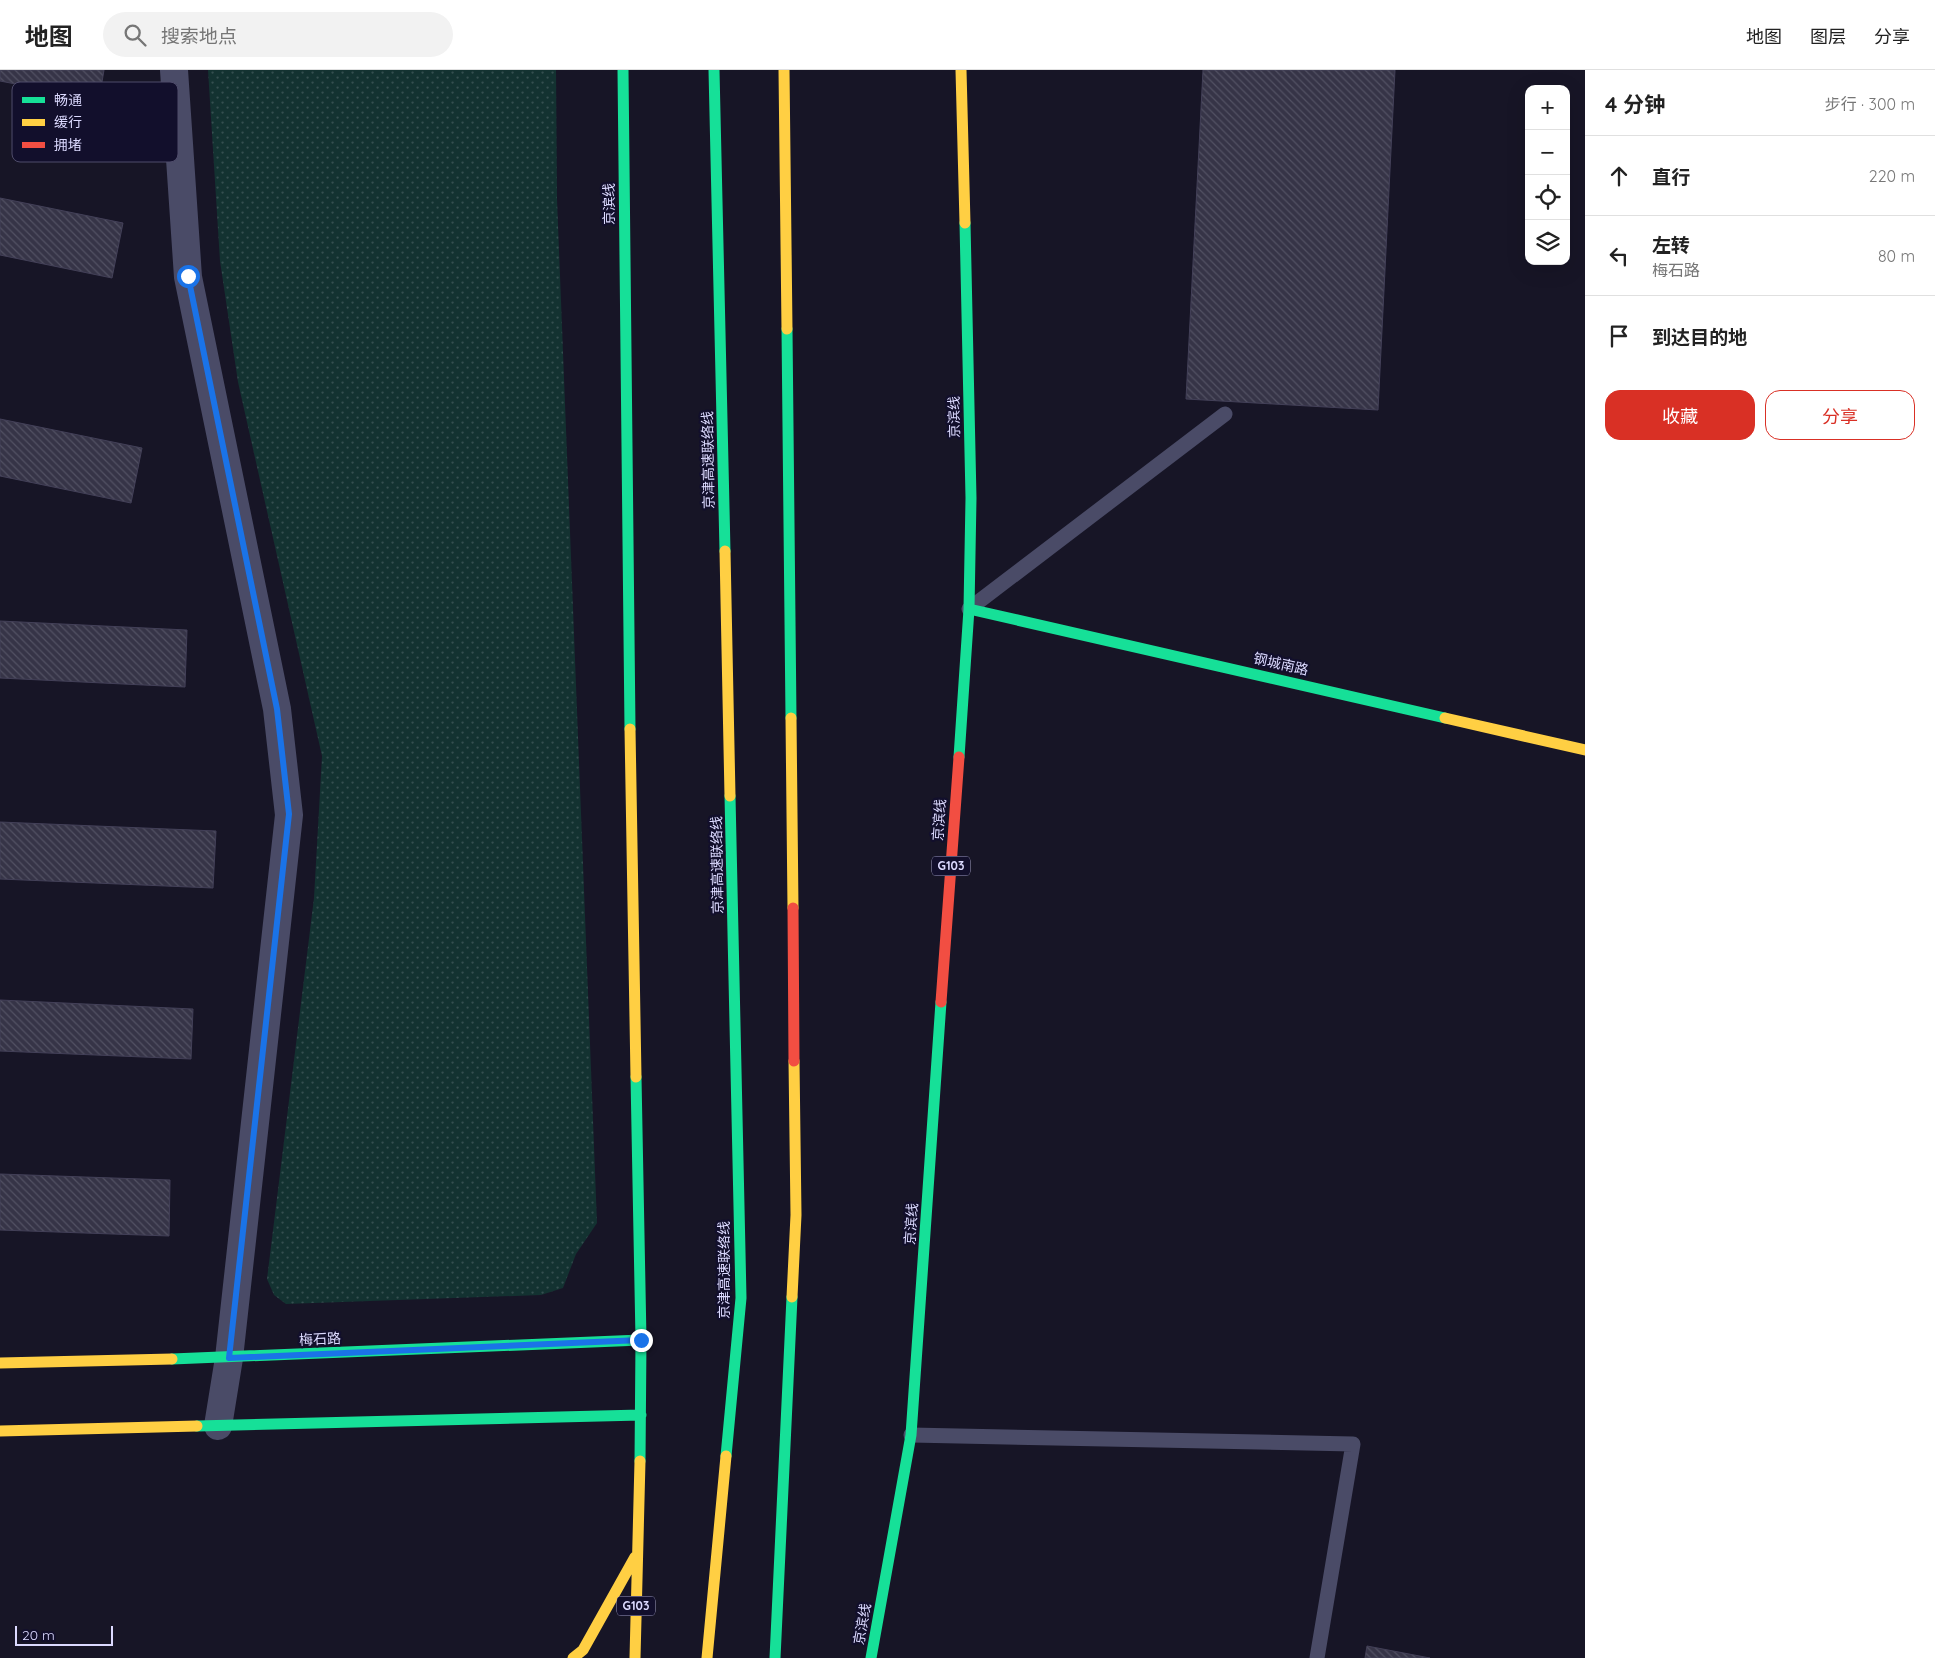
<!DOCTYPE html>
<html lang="zh">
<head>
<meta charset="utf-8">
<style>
  :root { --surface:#fff; --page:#f2f2f2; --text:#222; --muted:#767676; --line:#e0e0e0; --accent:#d93025 }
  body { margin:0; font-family:Quicksand,"Noto Sans SC",sans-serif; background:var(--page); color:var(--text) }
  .controls { position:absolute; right:15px; top:15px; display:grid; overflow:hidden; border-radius:10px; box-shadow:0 5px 20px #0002 }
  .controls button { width:45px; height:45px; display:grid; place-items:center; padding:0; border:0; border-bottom:1px solid var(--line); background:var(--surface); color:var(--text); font:25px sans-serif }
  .scale { position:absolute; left:15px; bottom:12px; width:98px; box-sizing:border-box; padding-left:5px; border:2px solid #dcdaff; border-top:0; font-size:14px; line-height:18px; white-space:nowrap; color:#dcdaff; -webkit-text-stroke:4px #120f2c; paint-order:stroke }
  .stop { position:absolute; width:15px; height:15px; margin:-11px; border:4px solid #1a73e8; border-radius:50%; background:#fff }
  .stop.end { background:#1a73e8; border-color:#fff; box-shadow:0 1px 5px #0008 }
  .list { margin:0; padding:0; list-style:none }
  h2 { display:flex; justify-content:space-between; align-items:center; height:65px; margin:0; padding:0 20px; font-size:21px }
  h2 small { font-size:16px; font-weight:400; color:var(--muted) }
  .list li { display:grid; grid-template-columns:32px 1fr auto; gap:15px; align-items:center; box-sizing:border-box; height:80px; padding:0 20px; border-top:1px solid var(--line) }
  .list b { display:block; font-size:19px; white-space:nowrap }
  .list p { margin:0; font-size:16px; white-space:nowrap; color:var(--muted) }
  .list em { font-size:16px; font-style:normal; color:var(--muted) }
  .actions { display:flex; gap:10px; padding:15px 20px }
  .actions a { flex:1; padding:11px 0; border:1px solid var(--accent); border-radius:15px; text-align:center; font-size:18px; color:var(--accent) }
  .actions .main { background:var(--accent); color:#fff }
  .icon { flex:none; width:28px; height:28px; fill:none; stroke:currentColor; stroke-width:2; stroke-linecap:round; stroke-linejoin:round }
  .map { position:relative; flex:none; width:1585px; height:1588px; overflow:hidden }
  header { display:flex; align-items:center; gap:30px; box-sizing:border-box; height:70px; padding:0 25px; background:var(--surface); border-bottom:1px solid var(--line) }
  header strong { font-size:24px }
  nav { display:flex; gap:28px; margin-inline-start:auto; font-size:18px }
  .search { width:350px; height:45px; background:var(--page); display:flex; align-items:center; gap:12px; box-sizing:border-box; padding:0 18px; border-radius:28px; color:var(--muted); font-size:19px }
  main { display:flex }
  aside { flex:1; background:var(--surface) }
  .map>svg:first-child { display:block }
</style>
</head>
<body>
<header>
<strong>地图</strong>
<div class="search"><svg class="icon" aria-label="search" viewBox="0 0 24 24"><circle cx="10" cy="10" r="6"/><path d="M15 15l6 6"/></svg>搜索地点</div>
<nav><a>地图</a><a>图层</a><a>分享</a></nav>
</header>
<main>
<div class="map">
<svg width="1585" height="1588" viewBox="0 0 1585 1588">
  <defs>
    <pattern id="grass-dots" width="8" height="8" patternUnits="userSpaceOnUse" patternTransform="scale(1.25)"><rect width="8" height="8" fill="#133231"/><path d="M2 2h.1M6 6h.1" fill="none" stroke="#354f50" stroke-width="1.8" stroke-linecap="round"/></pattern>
    <pattern id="building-back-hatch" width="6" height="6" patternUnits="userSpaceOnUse" patternTransform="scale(1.25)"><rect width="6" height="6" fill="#363447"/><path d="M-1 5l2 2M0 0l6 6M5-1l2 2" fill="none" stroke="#525163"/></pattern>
  </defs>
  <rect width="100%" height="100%" fill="#171526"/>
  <path fill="url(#grass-dots)" d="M208,0H556L557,129L597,1153L576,1184L563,1218L541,1225L286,1234L274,1225L267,1209L314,828L322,686L238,312L220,191Z"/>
  <path fill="url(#building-back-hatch)" stroke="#434058" d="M0,0H104L99,30L0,11Z
    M1203,0H1395L1378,340L1186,329Z
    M0,128L123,153L112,208L0,185Z
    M0,349L142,378L131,433L0,406Z
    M0,551L187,560L185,617L0,608Z
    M0,752L216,761L213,818L0,809Z
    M0,930L193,939L191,989L0,981Z
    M0,1104L170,1110L169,1166L0,1160Z
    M1367,1576L1430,1588H1365Z"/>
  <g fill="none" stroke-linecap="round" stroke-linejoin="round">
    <path stroke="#4a4b67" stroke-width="15" d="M969,539L1225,344
      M911,1365L1353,1374L1317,1588"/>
    <path stroke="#4a4b67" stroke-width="28" d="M174,0L188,207L277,639L289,745L229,1288L218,1356"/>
    <path stroke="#16e098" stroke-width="11" d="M623,0L630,659
      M714,0L725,481
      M787,259L791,648
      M969,539L1445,648
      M959,687L969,539L971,428L965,153
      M636,1007L641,1270L640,1391
      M172,1289L641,1270
      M197,1356L641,1345
      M726,1386L741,1228L730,726
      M775,1588L792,1227
      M871,1588L911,1365L941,932"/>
    <path stroke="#ffcf43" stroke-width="11" d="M784,0L787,259
      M961,0L965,153
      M725,481L730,726
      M791,648L793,838
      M1445,648L1585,680
      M630,659L636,1007
      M792,1227L796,1145L794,991
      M0,1293L172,1289
      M0,1361L197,1356
      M573,1588L583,1580L635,1487
      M635,1588L640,1391
      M707,1588L726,1386"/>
    <path stroke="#f24e42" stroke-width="11" d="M793,838L794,991
      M941,932L959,687"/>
  </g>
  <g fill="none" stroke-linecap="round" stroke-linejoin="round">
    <path stroke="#1a73e8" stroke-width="6" d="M188,206L277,639L289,744L229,1288L641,1270"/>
  </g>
  <g text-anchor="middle" stroke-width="4.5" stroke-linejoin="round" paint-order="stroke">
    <g fill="#120f2c" stroke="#9f9dc0" stroke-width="1">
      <rect x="932" y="786.5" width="38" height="19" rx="4"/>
      <rect x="617" y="1526.5" width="38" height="19" rx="4"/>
    </g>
    <g font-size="12" font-weight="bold" fill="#dcdaff">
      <text x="951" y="800">G103</text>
      <text x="636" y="1540">G103</text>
    </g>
    <g font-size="14" fill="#dcdaff" stroke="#120f2c">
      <text transform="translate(609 134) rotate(-90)" y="5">京滨线</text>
      <text transform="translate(954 347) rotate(-91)" y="5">京滨线</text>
      <text transform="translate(708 390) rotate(-91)" y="5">京津高速联络线</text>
      <text transform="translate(1281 594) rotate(13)" y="5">钢城南路</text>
      <text transform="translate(939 750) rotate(-86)" y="5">京滨线</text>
      <text transform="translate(717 795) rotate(-91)" y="5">京津高速联络线</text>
      <text transform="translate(911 1154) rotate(-86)" y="5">京滨线</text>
      <text transform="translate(724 1200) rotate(-90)" y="5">京津高速联络线</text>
      <text transform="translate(320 1269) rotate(-3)" y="5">梅石路</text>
      <text transform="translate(862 1554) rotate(-80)" y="5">京滨线</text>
    </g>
  </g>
  <rect x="12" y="12" width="166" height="80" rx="8" fill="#120f2c" stroke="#4f4c6b" stroke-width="1"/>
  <rect x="22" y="27" width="23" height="6" fill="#16e098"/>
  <rect x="22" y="49" width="23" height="7" fill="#ffcf43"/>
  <rect x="22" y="72" width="23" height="6" fill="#f24e42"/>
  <g font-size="14" fill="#dcdaff">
    <text x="54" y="35">畅通</text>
    <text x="54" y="57">缓行</text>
    <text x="54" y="80">拥堵</text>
  </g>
</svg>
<div class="controls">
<button>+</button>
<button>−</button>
<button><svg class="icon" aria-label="locate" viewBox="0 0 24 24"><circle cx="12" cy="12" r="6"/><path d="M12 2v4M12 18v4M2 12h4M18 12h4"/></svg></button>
<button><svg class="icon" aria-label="layers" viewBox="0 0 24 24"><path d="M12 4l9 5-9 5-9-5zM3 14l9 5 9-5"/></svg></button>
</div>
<div class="scale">20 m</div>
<div class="stop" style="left:188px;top:206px"></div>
<div class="stop end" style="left:641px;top:1270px"></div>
</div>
<aside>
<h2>4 分钟<small>步行 · 300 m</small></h2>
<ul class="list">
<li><svg class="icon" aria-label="ahead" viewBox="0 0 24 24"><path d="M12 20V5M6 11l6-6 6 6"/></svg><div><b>直行</b></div><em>220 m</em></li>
<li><svg class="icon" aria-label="left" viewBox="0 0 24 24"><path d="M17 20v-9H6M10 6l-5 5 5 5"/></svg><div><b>左转</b><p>梅石路</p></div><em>80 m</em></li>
<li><svg class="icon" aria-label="arrive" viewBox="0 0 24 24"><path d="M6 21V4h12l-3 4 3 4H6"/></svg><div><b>到达目的地</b></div></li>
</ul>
<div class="actions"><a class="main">收藏</a><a>分享</a></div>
</aside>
</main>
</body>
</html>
